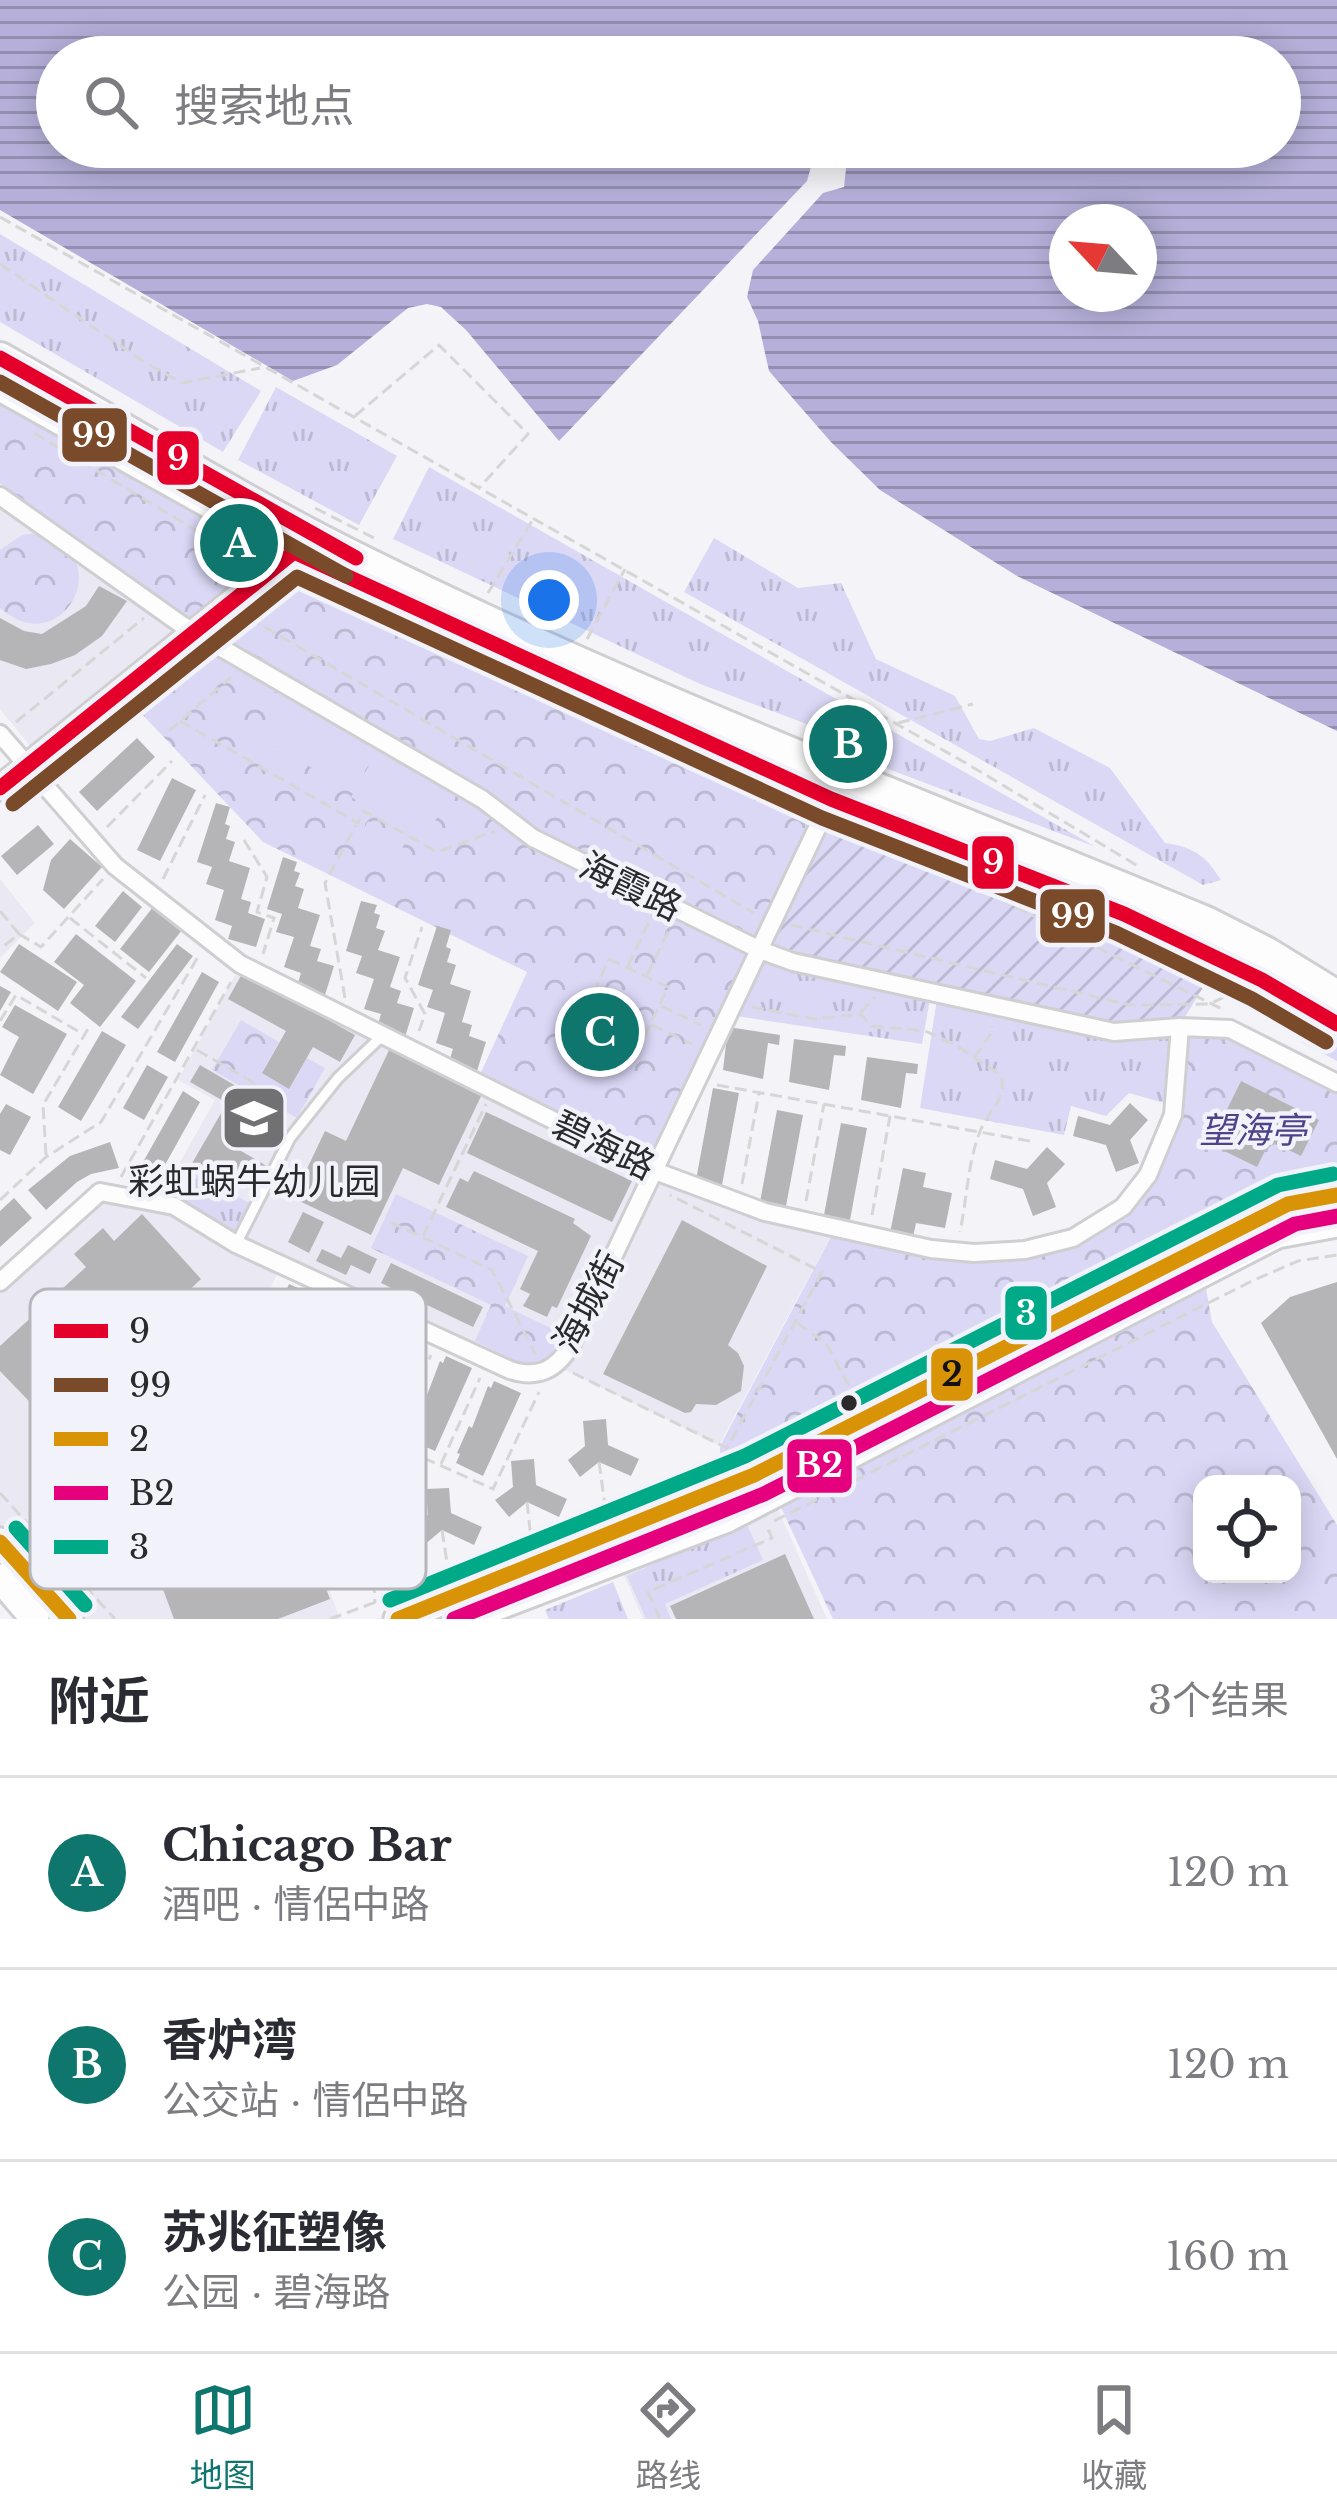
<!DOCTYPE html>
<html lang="zh">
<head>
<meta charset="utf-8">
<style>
  :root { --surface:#fff; --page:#f7f7f7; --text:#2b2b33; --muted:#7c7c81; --line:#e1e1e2; --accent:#0f766e }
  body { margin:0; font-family:"Libre Baskerville","Noto Sans SC",serif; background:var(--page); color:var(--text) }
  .controls { position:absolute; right:36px; bottom:36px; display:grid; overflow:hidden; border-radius:24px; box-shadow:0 6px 30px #0003 }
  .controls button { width:108px; height:108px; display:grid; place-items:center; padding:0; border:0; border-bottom:3px solid var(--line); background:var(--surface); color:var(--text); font:60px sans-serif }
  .compass { position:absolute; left:1049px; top:204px; width:108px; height:108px; border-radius:50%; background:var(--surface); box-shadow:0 6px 30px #0003; rotate:296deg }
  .you { position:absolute; left:549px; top:600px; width:42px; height:42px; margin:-30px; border:9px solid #fff; border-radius:50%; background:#1a73e8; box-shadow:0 0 0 18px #1a73e833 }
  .badge { display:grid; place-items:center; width:78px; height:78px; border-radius:50%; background:var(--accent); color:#fff; font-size:39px; font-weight:700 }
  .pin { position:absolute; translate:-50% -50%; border:6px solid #fff; box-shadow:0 3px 12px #0006 }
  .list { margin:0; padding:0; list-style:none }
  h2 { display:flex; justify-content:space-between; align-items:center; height:156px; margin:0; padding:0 48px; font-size:51px }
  h2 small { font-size:39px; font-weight:400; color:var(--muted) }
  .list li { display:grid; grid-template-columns:78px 1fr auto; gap:36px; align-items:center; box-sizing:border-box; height:192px; padding:0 48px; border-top:3px solid var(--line) }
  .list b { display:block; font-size:45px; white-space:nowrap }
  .list p { margin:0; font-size:39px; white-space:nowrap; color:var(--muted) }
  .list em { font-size:39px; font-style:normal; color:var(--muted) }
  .icon { flex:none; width:66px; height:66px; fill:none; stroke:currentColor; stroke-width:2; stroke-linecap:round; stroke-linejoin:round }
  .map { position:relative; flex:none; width:1337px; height:1619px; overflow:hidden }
  .search { position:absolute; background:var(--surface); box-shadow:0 6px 30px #0003; left:36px; right:36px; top:36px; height:132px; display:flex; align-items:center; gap:30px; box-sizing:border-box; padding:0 42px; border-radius:66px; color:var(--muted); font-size:45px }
  .sheet { height:732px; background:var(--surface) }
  nav { display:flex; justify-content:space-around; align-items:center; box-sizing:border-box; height:168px; border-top:3px solid var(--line); background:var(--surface); font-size:33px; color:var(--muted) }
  nav a { display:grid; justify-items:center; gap:6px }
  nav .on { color:var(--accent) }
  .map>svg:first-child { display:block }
</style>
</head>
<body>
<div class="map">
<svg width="1337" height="1619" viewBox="0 0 1337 1619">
  <defs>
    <pattern id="grass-tufts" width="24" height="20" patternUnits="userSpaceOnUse" patternTransform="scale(3)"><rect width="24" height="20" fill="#dbd8f6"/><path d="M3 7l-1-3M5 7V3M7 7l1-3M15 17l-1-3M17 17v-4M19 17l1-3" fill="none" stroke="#bcbad3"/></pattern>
    <pattern id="forest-crowns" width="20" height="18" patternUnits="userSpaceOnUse" patternTransform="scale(3)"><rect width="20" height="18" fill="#dbd8f6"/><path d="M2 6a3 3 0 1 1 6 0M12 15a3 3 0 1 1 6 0" fill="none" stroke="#bcbad3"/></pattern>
    <pattern id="garden-furrows" width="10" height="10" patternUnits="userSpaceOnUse" patternTransform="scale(3)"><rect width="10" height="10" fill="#dbd8f6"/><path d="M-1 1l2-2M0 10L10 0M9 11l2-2" fill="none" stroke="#bcbad3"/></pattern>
    <pattern id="water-rules" width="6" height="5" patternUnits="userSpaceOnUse" patternTransform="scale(3)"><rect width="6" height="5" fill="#b5afd9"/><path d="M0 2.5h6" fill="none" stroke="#938fb0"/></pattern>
  </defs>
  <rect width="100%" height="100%" fill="#f4f4f8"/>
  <path fill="#e9e8f3" d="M0,387L292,551L37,754L0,709Z
    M0,879L35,923L0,958Z
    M244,959L383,1034L289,1137L235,1242L161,1196L215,1100L178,1080Z
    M383,1037L654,1171L563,1355L533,1374L239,1243L291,1139L340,1079Z
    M656,1173L834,1230L719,1445L561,1368Z
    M100,1193L173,1207L280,1267L177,1502L213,1559L292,1524L307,1531L340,1619H70L0,1540V1283Z
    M776,1505L827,1619H643L623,1573Z"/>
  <path fill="url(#grass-tufts)" d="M0,234L261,391L223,452L0,322Z
    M276,387L397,456L359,525L238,460Z
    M429,467L1096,847L888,769L870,748L700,684L393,539Z
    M714,538L798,588L841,583L876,659L955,696L979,739L990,741L1034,728L1110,768L1165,843C1194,847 1206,856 1221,880L1203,885L684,592Z
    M763,958L792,972L930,999L922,1044L736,1016Z
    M937,999L1112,1038L1169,1037L1164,1103L1129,1093L1106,1116L1071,1106L1064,1135L920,1108Z
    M185,1168L251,1204L236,1233L169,1197Z
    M746,1522L763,1560L665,1604L671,1619H646L627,1576Z
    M613,1582L628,1619H549L545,1610Z"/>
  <path fill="url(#forest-crowns)" fill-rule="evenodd" d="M0,385L244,530L239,586L192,623L0,483Z
    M37,533C121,553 63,664 0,608V550L22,535Z
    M294,553L829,800L648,1160L477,1081L527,972L263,842L121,692L194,633L534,836L196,632Z
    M1318,1010L1337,1021V1061L1301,1042Z
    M241,1020L279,1042L262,1072L289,1088L307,1058L325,1068L297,1118L212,1070Z
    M1181,1027L1230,1030L1337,1081V1193L719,1488L720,1446L835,1229L930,1250L1025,1252L1123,1208L1165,1145Z
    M396,1194L528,1256L505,1306L561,1333L548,1361L526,1366L475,1341L491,1305L371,1248Z
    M1206,1288L1212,1322L1337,1525V1619H833L778,1501ZM1202,1484H1292V1574H1202Z"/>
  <path fill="url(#garden-furrows)" d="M832,801L1215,968L1180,1025L1114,1030L761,949Z"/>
  <path fill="#dbd8f6" d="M291,700L364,742L340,784L267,742Z
    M375,755L449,797L425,838L351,797Z
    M368,821L406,841L393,865L356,845Z"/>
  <path fill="url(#water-rules)" fill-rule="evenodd" d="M0,0H1337V731L1017,576L880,490L831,442L769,371L758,321L747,297L753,270L823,193L844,187L847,159L839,148L814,156L807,181L559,441L466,330L441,307L427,304L408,308L337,365L293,381L0,210ZM57,57H1280V147H57ZM1067,222H1139V294H1067Z"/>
  <path fill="#b5b5b8" d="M99,586L127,601L102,636L75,655L51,664L26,669L0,660V618L24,631L42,634L86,606Z
    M137,738L155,757L97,811L79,792Z
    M172,778L196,790L160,861L137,850Z
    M216,803L230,807L225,824L230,826L226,839L235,842L229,861L250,868L241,899L251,902L248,913L265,919L256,947L228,939L232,926L215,920L224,890L206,884L212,867L197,862Z
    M38,825L54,844L17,875L1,856Z
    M70,839L102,867L64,909L43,890L51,860Z
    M283,857L297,862L294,871L300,873L295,886L304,889L298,908L320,915L310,946L321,949L317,961L334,966L325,995L297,986L301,973L284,967L294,937L276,932L282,914L267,909Z
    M123,891L142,907L115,942L95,926Z
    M361,901L377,905L374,913L380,915L376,928L385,931L378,950L400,957L390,987L401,991L397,1003L414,1008L405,1037L377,1028L381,1014L364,1009L374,979L356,973L362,956L346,951Z
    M153,907L182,930L149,972L120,949Z
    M437,926L451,930L446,947L451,949L447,962L456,965L450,984L471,991L462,1022L472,1025L469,1036L486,1042L477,1071L449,1062L453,1049L436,1043L445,1013L427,1007L433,990L418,985Z
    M76,934L136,981L100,1027L70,1003L84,985L54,962Z
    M19,944L77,982L58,1011L0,972Z
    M177,944L193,956L138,1029L121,1017Z
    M202,972L219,982L175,1062L157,1052Z
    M243,972L355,1035L340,1062L313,1047L289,1089L262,1073L286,1031L228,999Z
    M0,986L11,992L0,1011Z
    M15,1005L67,1034L33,1094L0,1075L19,1037L2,1027Z
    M728,1027L780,1035L779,1045L768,1043L763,1079L723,1070Z
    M102,1031L126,1045L81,1121L58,1107Z
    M794,1039L846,1046L845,1056L834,1055L829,1090L789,1082Z
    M390,1048L483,1092L439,1185L403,1168L371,1235L293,1198L325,1131L346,1141Z
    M867,1057L918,1064L917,1074L906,1073L901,1108L861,1100Z
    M147,1065L168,1077L144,1120L123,1108Z
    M200,1065L284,1114L274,1131L253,1119L236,1148L270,1168L255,1193L221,1173L217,1180L191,1165L227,1103L190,1082Z
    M1241,1081L1319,1120L1301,1156L1270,1141L1257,1167L1210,1144Z
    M713,1088L739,1093L722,1185L696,1180Z
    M183,1091L200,1102L156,1181L138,1171Z
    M1130,1103L1148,1120L1130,1140L1139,1163L1116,1172L1106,1145L1073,1136L1078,1116L1110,1125Z
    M6,1104L31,1117L10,1155L0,1150V1114Z
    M777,1110L803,1115L786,1206L760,1202Z
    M486,1112L632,1181L612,1222L467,1153Z
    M841,1123L867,1128L850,1220L824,1215Z
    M110,1142L119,1168L91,1174L77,1182L46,1210L28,1190L70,1156Z
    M1047,1147L1065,1164L1047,1183L1056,1207L1033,1216L1023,1189L990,1179L995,1160L1027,1169Z
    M903,1168L926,1173L923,1187L952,1193L945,1228L916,1223L913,1237L890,1233Z
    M474,1171L575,1219L573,1223L591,1236L557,1308L552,1306L547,1317L523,1306L530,1294L520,1289L538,1251L446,1207L460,1178L468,1182Z
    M14,1198L32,1218L0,1247V1211Z
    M303,1212L324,1222L309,1253L288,1242Z
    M142,1214L201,1279L180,1299L204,1325L170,1357L151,1337L97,1387L116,1408L73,1447L0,1371V1346L86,1267L74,1254L103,1228L114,1241Z
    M682,1220L767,1266L728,1345L738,1353L744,1366L741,1391L716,1405L696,1404L691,1412L685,1413L603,1374Z
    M348,1245L377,1259L370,1274L351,1265L346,1275L316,1261L322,1249L341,1258Z
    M391,1263L483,1307L473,1327L381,1283Z
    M1337,1282V1459L1261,1323L1290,1297Z
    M289,1284L316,1296L278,1379L251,1367L255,1358L252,1356L264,1330L267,1332L283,1289L286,1291Z
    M446,1356L472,1368L435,1451L408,1439L412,1430L408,1428L420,1402L424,1403L440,1361L443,1363Z
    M494,1381L521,1393L483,1476L456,1463L460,1454L457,1453L469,1426L472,1428L488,1386L491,1388Z
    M606,1419L608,1445L639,1459L631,1476L599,1462L580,1477L568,1460L585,1446L583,1421Z
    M534,1459L536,1485L567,1499L559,1517L527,1502L509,1517L495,1500L513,1487L511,1461Z
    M449,1488L451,1513L482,1527L474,1545L442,1530L424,1545L410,1528L428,1515L426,1489Z
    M301,1524L330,1599L278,1619H174L151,1557L212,1533L221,1556Z
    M785,1554L814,1619H676L670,1606Z"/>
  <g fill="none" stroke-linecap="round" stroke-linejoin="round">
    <defs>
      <path id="lane" d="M236,1244L290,1138L338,1078L383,1035"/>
      <path id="street" d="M0,496L182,625L482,799L533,838L760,950L793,962L1114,1032L1180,1027L1230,1029L1337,1083
        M0,734L115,866L240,964L655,1171L765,1212L931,1249L974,1253L1025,1250L1073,1238L1123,1207L1148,1175L1173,1115L1180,1027
        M0,1282L100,1192L174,1206L236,1244L510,1370C538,1379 556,1370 571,1345L831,799"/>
      <path id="secondary" d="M0,788L294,552L302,537"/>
      <path id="primary" d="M0,1542L69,1619
        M0,1578L35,1619
        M398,1619L754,1475L1288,1204L1337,1195
        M463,1619L725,1519L1277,1234L1337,1223"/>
      <path id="highway" d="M0,358C121,426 240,501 364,562C638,698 925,806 1208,923L1267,953L1337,996
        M0,385L350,581L831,799L1124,914L1262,980L1337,1024"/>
    </defs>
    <use href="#lane" stroke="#cfcfd2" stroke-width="15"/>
    <use href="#street" stroke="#cfcfd2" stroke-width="22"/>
    <use href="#secondary" stroke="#cfcfd2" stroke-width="30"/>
    <use href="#primary" stroke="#cfcfd2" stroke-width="33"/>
    <use href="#highway" stroke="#cfcfd2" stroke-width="36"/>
    <path stroke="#d6d6d7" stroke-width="3" stroke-dasharray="12 6" stroke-linecap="butt" d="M0,217L964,762L1138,866
      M0,264L146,363L182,383L260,368
      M355,416L439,345L528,434L480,487
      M34,433L247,561
      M315,508L376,539
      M287,582L803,815
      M488,593L533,519
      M249,618L754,913
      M587,639L625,569
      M180,721L358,823L364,811L437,852L495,831
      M16,722L144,618
      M898,723L973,704
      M169,731L231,677
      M845,747L869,757
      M107,827L172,761
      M834,829L973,886L1222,1009
      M244,840L267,877L257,912L274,918L263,954
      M163,879L205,795
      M0,911L19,934L0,949
      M70,918L146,978
      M791,925L1130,1005L1210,1004L1232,993
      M19,934L41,947L103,879
      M609,959L668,987L645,1035L587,1008Z
      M628,966L652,915
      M647,975L672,924
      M345,998L325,883L356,825
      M661,1006L701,1025
      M752,1007L814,1019L860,1014L872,1026L925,1031L954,1044L1001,1075C1007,1098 992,1107 982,1127C968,1157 967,1199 960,1232
      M861,1012L875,997
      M0,1021L16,995L81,1033
      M652,1025L692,1044
      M419,1031L425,1014L405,978L422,927
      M197,1050L289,1103
      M974,1058L992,1032V1026
      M717,1085L1035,1142
      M46,1155L43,1105L88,1029
      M121,1177L231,982
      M742,1184L759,1093
      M0,1200L46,1157L101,1122L199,955
      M806,1201L824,1104
      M872,1215L890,1116
      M390,1222L492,1270L536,1355
      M423,1236L486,1104
      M797,1323L826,1343L855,1398
      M132,1364L215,1453L284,1484
      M573,1373L727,1448L822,1272L670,1195
      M243,1377L493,1489L539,1392
      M285,1394L325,1304
      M341,1419L382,1330
      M391,1441L431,1355
      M599,1462L606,1512
      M441,1464L480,1378
      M55,1483L154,1389
      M0,1493L115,1619
      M527,1502L531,1539
      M268,1519L316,1411
      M774,1521L1252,1281L1298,1261L1337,1255
      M442,1530L449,1576
      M329,1541L375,1439
      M411,1549L397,1538L395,1504L417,1455
      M373,1563L375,1603
      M330,1619L384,1599
      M660,1619L648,1592L772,1538L766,1524"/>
    <use href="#lane" stroke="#fdfdfe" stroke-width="9"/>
    <use href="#street" stroke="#fdfdfe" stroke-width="16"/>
    <use href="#secondary" stroke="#fdfdfe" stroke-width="24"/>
    <use href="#primary" stroke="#fdfdfe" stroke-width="27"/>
    <use href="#highway" stroke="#fdfdfe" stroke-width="30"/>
    <defs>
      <path id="bus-1" d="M0,358L356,558
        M0,788L294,552L831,799L1124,914L1262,980L1337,1024"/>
      <path id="bus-2" d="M0,382L346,576
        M13,804L297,577L822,818L1116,933L1252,999L1326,1042"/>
      <path id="bus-3" d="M0,1542L69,1619
        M398,1619L754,1475L1288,1204L1337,1195"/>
      <path id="bus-4" d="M454,1619L764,1494L1295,1224L1337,1216"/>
      <path id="bus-5" d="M16,1528L85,1605
        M390,1600L745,1456L1278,1185L1333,1174"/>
    </defs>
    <use href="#bus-1" stroke="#f2f2fa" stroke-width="24"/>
    <use href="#bus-2" stroke="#f2f2fa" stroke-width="24"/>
    <use href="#bus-3" stroke="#f2f2fa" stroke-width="24"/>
    <use href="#bus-4" stroke="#f2f2fa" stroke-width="24"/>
    <use href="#bus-5" stroke="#f2f2fa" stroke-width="24"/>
    <use href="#bus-1" stroke="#e4002b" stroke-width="15"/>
    <use href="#bus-2" stroke="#7a4b2a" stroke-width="15"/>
    <use href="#bus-3" stroke="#d89307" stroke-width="15"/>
    <use href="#bus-4" stroke="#e5007d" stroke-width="15"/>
    <use href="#bus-5" stroke="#0a8" stroke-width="15"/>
  </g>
  <defs>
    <symbol id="school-square" viewBox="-11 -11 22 22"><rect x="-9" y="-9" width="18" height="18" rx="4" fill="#717174" stroke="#f2f2fa"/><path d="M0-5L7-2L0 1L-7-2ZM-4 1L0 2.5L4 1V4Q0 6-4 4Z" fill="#fff"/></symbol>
  </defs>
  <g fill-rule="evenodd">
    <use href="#school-square" x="216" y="1080" width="76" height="76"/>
  </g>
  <circle fill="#2a2a2d" stroke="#f2f2fa" stroke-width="4.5" cx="849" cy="1403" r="10"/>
  <g text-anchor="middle" stroke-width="9" stroke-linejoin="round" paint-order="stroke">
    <g font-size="36" fill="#2a2a2d" stroke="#f2f2fa">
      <text transform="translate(631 886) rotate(26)" y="13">海霞路</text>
      <text transform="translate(604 1145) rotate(26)" y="13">碧海路</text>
      <text transform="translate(588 1302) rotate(-62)" y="13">海城街</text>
    </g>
    <g font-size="36" font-style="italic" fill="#504289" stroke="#f2f2fa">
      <text x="1253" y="1143">望海亭</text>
    </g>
    <g font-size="36" fill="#2a2a2d" stroke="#f2f2fa">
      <text x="254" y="1194">彩虹蜗牛幼儿园</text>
    </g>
  </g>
  <rect x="30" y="1289" width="396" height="300" rx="18" fill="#f2f2fa" stroke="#b6b6bc" stroke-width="3"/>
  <rect x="54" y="1324" width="54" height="14" fill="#e4002b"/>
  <rect x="54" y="1378" width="54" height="14" fill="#7a4b2a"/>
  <rect x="54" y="1432" width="54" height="14" fill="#d89307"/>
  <rect x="54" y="1486" width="54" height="14" fill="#e5007d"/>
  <rect x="54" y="1540" width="54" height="14" fill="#0a8"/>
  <g font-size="33" fill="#2a2a2d">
    <text x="129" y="1343">9</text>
    <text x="129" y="1397">99</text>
    <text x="129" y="1451">2</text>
    <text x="129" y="1505">B2</text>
    <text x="129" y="1559">3</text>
  </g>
  <g stroke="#f2f2fa" stroke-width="4.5">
    <rect x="60" y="406" width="69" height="58" rx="12" fill="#7a4b2a"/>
    <rect x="155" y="429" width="46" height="58" rx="12" fill="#e4002b"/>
    <rect x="970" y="834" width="46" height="57" rx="12" fill="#e4002b"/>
    <rect x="1038" y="887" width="69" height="58" rx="12" fill="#7a4b2a"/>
    <rect x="1003" y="1284" width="46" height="58" rx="12" fill="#0a8"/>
    <rect x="929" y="1346" width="46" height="57" rx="12" fill="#d89307"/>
    <rect x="785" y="1437" width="69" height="58" rx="12" fill="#e5007d"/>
  </g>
  <g font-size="33" text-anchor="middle" font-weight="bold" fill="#fff">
    <text x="94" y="447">99</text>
    <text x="178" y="470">9</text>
    <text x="993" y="874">9</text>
    <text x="1073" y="928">99</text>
    <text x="1026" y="1325">3</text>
    <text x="819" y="1477">B2</text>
  </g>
  <g font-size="33" text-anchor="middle" font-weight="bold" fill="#111">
    <text x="952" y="1386">2</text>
  </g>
</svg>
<div class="controls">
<button><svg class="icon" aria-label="locate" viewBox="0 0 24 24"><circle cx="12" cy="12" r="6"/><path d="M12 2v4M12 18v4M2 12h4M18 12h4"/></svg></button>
</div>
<svg class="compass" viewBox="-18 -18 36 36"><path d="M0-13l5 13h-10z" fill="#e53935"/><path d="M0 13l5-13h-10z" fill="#7c7c81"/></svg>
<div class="you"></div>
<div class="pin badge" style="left:239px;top:543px">A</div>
<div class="pin badge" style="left:848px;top:744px">B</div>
<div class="pin badge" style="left:600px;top:1032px">C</div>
<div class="search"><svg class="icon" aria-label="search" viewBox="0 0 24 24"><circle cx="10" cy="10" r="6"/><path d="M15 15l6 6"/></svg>搜索地点</div>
</div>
<section class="sheet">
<h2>附近<small>3个结果</small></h2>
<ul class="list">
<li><span class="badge">A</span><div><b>Chicago Bar</b><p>酒吧 · 情侶中路</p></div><em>120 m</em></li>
<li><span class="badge">B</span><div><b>香炉湾</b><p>公交站 · 情侶中路</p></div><em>120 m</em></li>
<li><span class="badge">C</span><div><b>苏兆征塑像</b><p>公园 · 碧海路</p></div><em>160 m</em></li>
</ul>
</section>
<nav>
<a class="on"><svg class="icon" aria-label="map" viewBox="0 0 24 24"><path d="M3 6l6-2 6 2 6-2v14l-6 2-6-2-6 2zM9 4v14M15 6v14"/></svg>地图</a>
<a><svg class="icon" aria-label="directions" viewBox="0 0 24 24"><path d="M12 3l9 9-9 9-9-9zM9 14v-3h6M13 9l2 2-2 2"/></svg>路线</a>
<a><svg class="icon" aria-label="saved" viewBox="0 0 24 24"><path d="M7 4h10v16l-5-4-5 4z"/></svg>收藏</a>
</nav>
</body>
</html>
